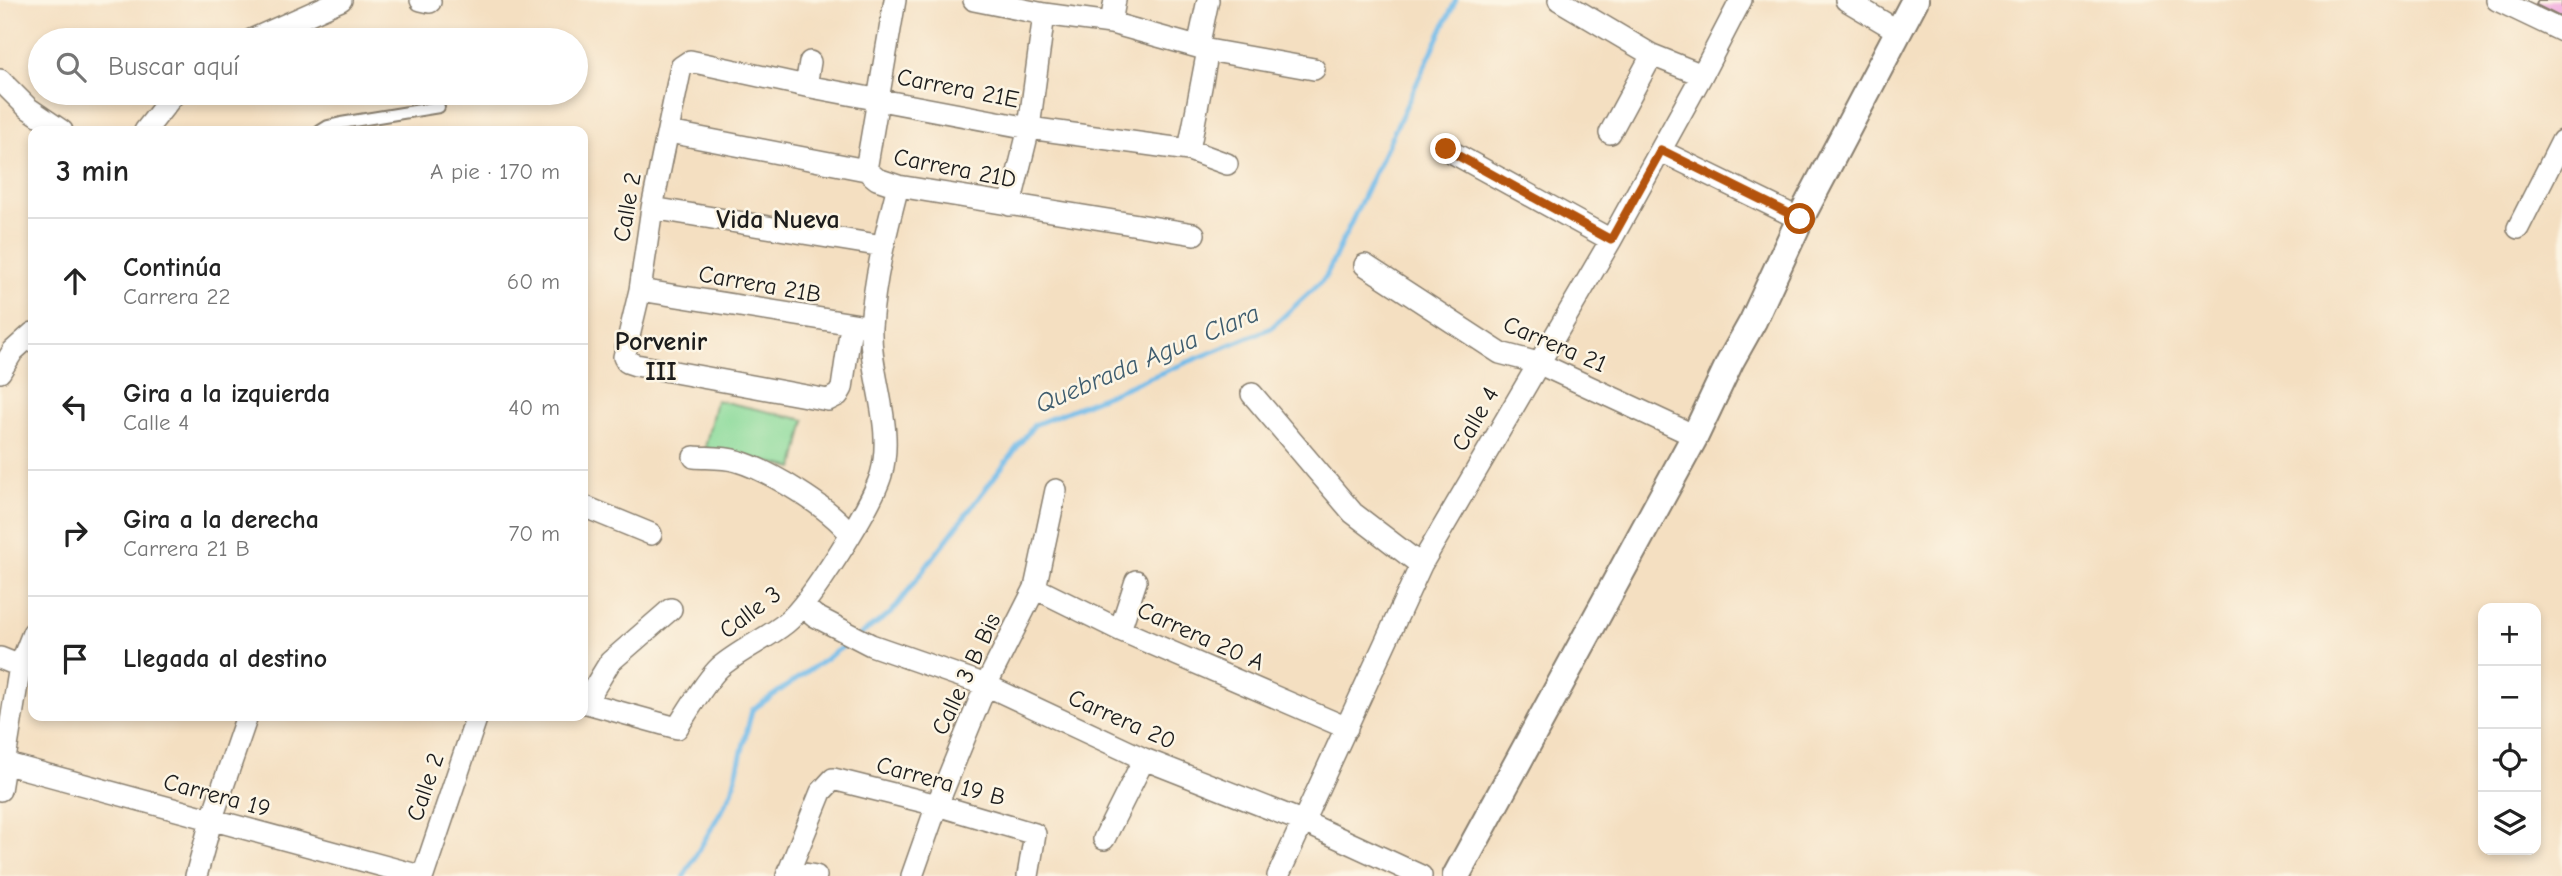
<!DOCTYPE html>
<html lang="es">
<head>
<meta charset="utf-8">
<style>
  :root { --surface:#fff; --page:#f6f6f6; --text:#222; --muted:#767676; --line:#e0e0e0 }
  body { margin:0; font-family:"Comic Neue",sans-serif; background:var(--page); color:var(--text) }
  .controls { position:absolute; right:21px; bottom:21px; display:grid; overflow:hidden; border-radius:14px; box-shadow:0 4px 10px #0003 }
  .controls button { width:63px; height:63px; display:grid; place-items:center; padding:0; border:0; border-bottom:2px solid var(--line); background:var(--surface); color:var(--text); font:35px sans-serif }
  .stop { position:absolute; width:21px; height:21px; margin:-16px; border:5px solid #b45309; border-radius:50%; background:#fff }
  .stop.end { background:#b45309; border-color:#fff; box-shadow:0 2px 7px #0008 }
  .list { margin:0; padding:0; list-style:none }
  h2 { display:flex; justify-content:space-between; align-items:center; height:91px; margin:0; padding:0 28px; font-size:30px }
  h2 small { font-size:23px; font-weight:400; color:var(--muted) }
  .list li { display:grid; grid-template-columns:46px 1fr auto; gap:21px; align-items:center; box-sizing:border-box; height:126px; padding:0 28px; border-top:2px solid var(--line) }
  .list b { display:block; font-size:26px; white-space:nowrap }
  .list p { margin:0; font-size:23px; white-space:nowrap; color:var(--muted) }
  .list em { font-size:23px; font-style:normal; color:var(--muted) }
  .icon { flex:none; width:38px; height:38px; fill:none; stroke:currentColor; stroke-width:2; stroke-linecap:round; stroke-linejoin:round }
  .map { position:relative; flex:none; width:2562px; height:876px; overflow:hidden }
  .search { position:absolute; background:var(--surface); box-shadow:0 4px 10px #0003; left:28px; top:28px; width:560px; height:77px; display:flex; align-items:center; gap:18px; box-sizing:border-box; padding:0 24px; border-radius:38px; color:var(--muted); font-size:26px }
  .panel { position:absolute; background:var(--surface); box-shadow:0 4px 10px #0003; left:28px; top:126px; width:560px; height:595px; border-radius:14px }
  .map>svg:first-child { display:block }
</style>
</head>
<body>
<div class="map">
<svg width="2562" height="876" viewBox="0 0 2562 876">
  <rect width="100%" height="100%" fill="#fcf5e5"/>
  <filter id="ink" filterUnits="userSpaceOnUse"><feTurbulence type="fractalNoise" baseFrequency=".0143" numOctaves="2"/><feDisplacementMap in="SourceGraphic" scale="14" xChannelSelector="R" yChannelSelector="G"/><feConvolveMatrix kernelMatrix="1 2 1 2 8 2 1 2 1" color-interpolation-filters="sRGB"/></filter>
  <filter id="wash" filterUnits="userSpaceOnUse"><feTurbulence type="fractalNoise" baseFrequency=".00686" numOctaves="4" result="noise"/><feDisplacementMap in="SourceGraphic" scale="28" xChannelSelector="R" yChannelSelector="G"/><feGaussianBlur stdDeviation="1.57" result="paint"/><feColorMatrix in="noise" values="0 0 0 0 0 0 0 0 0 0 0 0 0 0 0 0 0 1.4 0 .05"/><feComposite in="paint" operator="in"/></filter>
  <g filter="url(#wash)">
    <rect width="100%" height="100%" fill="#f4dfc1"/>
    <path fill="#89da9a" stroke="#527b5b" stroke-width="2" d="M716,400L805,420L794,468L705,448Z"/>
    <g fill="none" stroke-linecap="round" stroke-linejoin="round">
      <path stroke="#71bbea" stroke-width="5" d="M861,634L891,613L1034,425L1271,328L1325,278L1456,0
        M684,876L732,792L752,710L851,641"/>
    </g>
    <g id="blocks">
      <path fill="#f1a9df" d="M2538,0H2562V18L2536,5Z"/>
    </g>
  </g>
  <g filter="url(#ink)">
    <use href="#blocks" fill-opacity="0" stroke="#887e6e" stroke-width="2"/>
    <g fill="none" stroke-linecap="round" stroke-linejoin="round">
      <defs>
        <path id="service" d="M320,131L328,126L341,123L439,107"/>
        <path id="minor" d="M421,0L430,2
          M974,0L1044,14L1111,23L1208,50L1314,69
          M1559,0L1652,55L1702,75
          M1846,0L1898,31
          M2497,0L2562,31
          M1111,23L1115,0
          M251,40L341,0
          M1198,47L1208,0
          M0,80L28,108L62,131
          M806,86L810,62
          M145,131L175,93
          M669,132L866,170L877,179L898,186L1194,234
          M1610,133L1652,55
          M1446,149L1611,240
          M1189,150L1208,50
          M1661,151L1800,219
          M866,170L895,0
          M1010,205L1029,128L1044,14
          M652,208L883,246
          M2518,228L2562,141
          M1365,265L1500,353L1538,363L1695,436
          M640,290L866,326
          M851,326L842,388L838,395L828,400L636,365L627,362L624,357L640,290L652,208L681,67L690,61L806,86L1029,128L1189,150L1227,164
          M0,372L13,351L33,333
          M1252,394L1353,513L1421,565
          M694,457C708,458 724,457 737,461C768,470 831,508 850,534
          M583,506L651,534
          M1035,588L1120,630L1347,728
          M803,606L815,616L871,645L986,685L1144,759L1304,822L1421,876
          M1120,630L1136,581
          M0,658L20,666
          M583,702L677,728C688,711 706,680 720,667C740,650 766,639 786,623C810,604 872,505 881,475C895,426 869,376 871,327C874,280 886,232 898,186
          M585,703L610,662L671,609
          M0,762L420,876
          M0,790L20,666L33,633
          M1104,839L1144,759
          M788,871L816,876
          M196,876L211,821L247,716
          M423,876L477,716
          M787,876L821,792L833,779L937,805L1035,834L1028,876
          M912,876L937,805L986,685L1035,588L1056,490
          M1278,876L1421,565L1611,240L1702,75L1741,0"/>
        <path id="tertiary" d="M1456,876L1695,436L1730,362L1753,321L1800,219L1915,0"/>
      </defs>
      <use href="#service" stroke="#887e6e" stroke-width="14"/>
      <use href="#minor" stroke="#887e6e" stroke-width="24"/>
      <use href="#tertiary" stroke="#887e6e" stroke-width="30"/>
      <use href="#service" stroke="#fff" stroke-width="10"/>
      <use href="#minor" stroke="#fff" stroke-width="21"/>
      <use href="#tertiary" stroke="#fff" stroke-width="26"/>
    </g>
  </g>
  <g fill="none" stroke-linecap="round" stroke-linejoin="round" filter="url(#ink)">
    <path stroke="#b45309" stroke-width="9" d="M1446,149L1611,240L1661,150L1800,219"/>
  </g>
  <g text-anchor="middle" stroke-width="5" stroke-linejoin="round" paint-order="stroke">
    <g font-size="24" fill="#1c1c1c" stroke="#fcf5e5">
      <text transform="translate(958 88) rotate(11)" y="8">Carrera 21E</text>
      <text transform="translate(955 168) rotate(11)" y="8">Carrera 21D</text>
      <text transform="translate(627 207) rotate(-80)" y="8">Calle 2</text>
      <text transform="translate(760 284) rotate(10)" y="8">Carrera 21B</text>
      <text transform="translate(1555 344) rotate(23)" y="8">Carrera 21</text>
      <text transform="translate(1475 419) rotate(-60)" y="8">Calle 4</text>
      <text transform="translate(750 612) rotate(-37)" y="8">Calle 3</text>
      <text transform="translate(1201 636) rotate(24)" y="8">Carrera 20 A</text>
      <text transform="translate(966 674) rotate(-65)" y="8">Calle 3 B Bis</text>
      <text transform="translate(1122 719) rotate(24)" y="8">Carrera 20</text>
      <text transform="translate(941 781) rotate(15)" y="8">Carrera 19 B</text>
      <text transform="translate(425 787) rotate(-71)" y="8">Calle 2</text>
      <text transform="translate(217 795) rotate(15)" y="8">Carrera 19</text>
    </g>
    <g font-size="26" font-weight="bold" fill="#1c1c1c" stroke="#fcf5e5">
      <text x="778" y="228">Vida Nueva</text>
      <text x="661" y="350">Porvenir<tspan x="661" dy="30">III</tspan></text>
    </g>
    <g font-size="26" font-style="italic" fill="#3e5c6e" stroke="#fcf5e5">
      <text transform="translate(1147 358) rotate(-23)" y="9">Quebrada Agua Clara</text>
    </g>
  </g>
</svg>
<div class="controls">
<button>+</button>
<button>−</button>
<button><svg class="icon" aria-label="locate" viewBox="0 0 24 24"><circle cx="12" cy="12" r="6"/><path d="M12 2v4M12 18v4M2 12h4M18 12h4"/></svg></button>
<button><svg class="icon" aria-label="layers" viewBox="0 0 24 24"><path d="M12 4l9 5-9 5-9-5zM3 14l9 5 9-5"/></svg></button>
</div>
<div class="stop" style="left:1800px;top:219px"></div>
<div class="stop end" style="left:1446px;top:149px"></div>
<div class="search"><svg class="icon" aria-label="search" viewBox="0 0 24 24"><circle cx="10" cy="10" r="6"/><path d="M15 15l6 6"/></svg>Buscar aquí</div>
<section class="panel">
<h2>3 min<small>A pie · 170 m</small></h2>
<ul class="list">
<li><svg class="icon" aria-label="ahead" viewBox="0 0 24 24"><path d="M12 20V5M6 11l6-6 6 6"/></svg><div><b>Continúa</b><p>Carrera 22</p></div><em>60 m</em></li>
<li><svg class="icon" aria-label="left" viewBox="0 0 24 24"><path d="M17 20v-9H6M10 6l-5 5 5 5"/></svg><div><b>Gira a la izquierda</b><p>Calle 4</p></div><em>40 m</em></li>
<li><svg class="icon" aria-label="right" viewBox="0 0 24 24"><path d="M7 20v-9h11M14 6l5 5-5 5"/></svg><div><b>Gira a la derecha</b><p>Carrera 21 B</p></div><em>70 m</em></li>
<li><svg class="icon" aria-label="arrive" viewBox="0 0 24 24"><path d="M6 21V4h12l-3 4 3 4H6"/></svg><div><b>Llegada al destino</b></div></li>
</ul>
</section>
</div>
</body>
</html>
